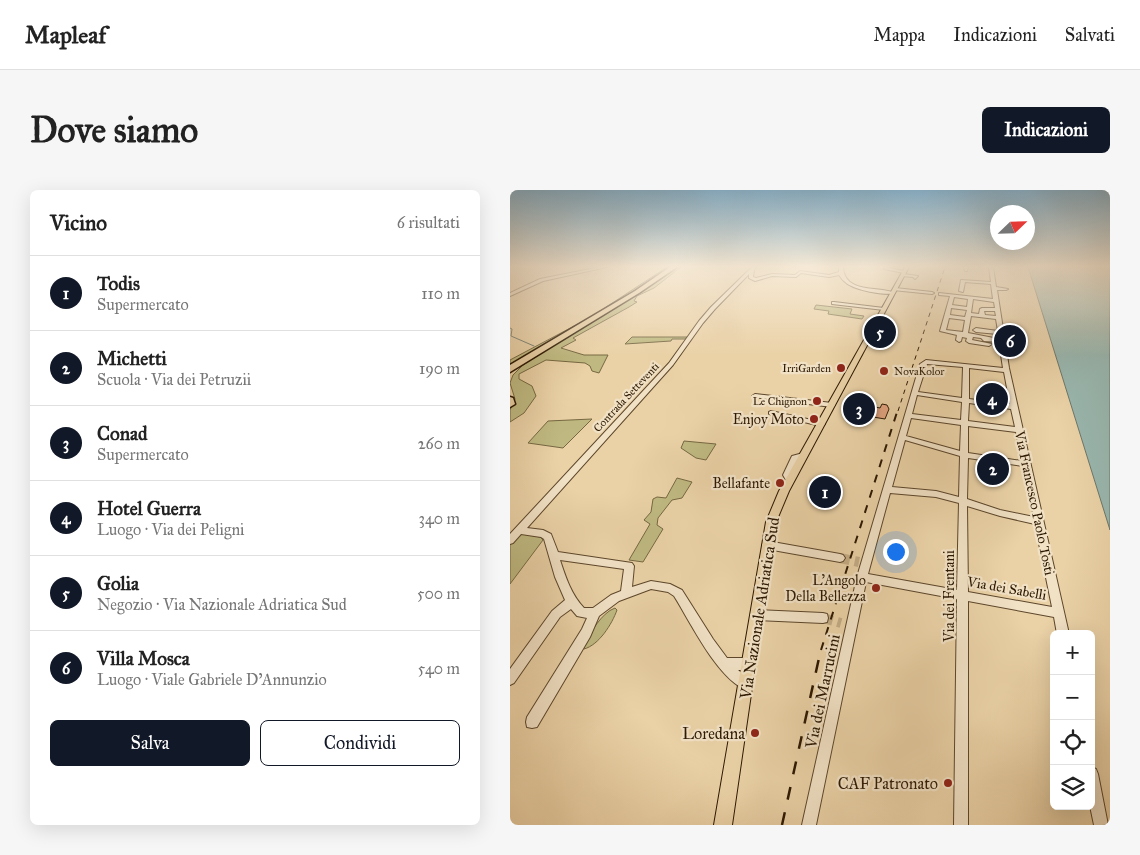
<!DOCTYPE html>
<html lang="it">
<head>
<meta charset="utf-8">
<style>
  :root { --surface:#fff; --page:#f6f6f6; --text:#222; --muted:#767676; --line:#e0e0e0; --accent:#111827 }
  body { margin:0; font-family:"IM FELL Great Primer",serif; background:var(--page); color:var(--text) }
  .controls { position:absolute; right:15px; bottom:15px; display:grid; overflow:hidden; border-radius:8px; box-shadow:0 5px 20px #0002 }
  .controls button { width:45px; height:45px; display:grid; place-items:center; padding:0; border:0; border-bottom:1px solid var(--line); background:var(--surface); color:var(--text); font:25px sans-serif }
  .compass { position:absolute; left:480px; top:15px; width:45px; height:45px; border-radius:50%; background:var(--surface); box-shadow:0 5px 20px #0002; rotate:67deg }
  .you { position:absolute; left:385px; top:361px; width:18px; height:18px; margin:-12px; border:4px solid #fff; border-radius:50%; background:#1a73e8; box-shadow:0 0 0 8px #1a73e833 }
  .badge { display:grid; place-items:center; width:32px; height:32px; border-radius:50%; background:var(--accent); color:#fff; font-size:16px; font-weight:700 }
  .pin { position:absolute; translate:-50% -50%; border:2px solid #fff; box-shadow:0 1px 5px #0006 }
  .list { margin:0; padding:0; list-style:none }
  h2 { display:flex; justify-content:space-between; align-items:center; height:65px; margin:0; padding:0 20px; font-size:21px }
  h2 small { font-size:16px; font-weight:400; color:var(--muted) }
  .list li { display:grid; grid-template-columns:32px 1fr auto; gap:15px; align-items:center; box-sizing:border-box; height:75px; padding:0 20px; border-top:1px solid var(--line) }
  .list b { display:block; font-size:19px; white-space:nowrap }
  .list p { margin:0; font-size:16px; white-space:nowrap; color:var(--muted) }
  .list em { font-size:16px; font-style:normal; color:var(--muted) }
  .actions { display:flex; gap:10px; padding:15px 20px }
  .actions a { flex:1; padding:11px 0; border:1px solid var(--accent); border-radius:8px; text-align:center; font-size:18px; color:var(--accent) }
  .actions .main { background:var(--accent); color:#fff }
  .icon { flex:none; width:28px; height:28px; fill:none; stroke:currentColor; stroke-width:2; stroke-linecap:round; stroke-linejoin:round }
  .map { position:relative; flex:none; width:600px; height:635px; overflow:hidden; border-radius:8px }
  header { display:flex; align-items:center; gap:30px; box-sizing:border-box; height:70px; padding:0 25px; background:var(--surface); border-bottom:1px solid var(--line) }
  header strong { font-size:24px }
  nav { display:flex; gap:28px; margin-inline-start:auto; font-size:18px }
  .intro { display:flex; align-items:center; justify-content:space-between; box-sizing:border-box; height:120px; padding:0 30px }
  h1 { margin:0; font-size:35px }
  .button { padding:12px 22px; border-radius:8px; background:var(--accent); color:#fff; font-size:18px; font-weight:700 }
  main { display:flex; gap:30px; padding:0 30px }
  aside { flex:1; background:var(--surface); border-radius:8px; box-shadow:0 5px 20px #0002 }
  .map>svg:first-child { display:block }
</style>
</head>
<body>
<header>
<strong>Mapleaf</strong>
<nav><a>Mappa</a><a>Indicazioni</a><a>Salvati</a></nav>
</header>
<div class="intro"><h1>Dove siamo</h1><a class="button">Indicazioni</a></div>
<main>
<aside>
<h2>Vicino<small>6 risultati</small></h2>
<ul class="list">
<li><span class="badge">1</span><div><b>Todis</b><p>Supermercato</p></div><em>110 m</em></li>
<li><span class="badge">2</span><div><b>Michetti</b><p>Scuola · Via dei Petruzii</p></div><em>190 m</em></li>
<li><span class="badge">3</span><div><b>Conad</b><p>Supermercato</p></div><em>260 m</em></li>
<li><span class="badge">4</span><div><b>Hotel Guerra</b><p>Luogo · Via dei Peligni</p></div><em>340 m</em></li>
<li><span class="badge">5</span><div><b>Golia</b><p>Negozio · Via Nazionale Adriatica Sud</p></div><em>500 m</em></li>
<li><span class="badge">6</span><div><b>Villa Mosca</b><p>Luogo · Viale Gabriele D'Annunzio</p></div><em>540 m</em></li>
</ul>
<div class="actions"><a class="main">Salva</a><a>Condividi</a></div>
</aside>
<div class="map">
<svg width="600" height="635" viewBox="0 0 600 635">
  <rect width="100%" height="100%" fill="#ead1a6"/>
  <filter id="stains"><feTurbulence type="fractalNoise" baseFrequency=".004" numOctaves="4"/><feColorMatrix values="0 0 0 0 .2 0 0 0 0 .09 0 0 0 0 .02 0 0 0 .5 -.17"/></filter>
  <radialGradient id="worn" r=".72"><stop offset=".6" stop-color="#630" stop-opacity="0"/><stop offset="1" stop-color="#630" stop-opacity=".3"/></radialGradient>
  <path fill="#bfb981" stroke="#766842" d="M157,77H161L121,104L0,176V170L81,127Z
    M166,77H171L144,98L127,106L124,111L127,112L119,117L63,148L66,150L51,158L74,165H98L89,183L82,181L80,176L75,173L36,170L9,184V189L22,196L26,206L14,223L0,232V220L5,209L0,193L3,185L13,175L69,139L139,97Z
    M306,115L342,119L340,124L354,126L352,129L318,124L319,121L304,119Z
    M122,147H177L176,149H162L161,151L115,154Z
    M82,229L53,258L18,253L38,231Z
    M174,251L206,254L196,270L186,268L171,258Z
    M167,288L182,292L172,308L162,310L148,328L147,335L153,339L133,372L119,370L140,334L134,330L141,322L143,309L147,307L156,308Z
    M8,343L30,347L33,350L0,394V354Z
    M105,418L107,420C102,434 89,455 74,459L73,455C81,443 91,423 105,418Z"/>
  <path fill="#99b6ae" stroke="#6d7769" d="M518,77H600V340Z"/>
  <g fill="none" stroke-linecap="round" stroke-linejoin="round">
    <path stroke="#6d7769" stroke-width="1" d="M0,138L2,139L1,146L24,156"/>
  </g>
  <path fill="#e3a581" stroke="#2c1802" d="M345,210L352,211L351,214L370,218L372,214L377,215L379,219L375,229L345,224L344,227L337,225Z"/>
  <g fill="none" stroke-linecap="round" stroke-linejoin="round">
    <path stroke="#c4ac85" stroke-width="10" stroke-dasharray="10 5" stroke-linecap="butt" d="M330,368L349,372
      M313,428L331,433"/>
    <defs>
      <path id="minor" d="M90,77H97L33,91L0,106V103L30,89Z
        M242,77H246L244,80L243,87L246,88L262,84L285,85L290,81L319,85L329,82V77H333C334,104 369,96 385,103C375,106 342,100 334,91C332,90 330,86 329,85L319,87L291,83L286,87L262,86L245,91L239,88V84L205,119L193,133L163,175L17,338L33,340L41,344L48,362L122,373L124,376L122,397L141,391L160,394L172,400L203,449L217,468H239L243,470L245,474L243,478L239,480H228L240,490L242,494L240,498L236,500C207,488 181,433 164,406L158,402L141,399L109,411L89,426L80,447L27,537L22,538L17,537L16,532L17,527L72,439L77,428L67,426L61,419L50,427L4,493L0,495V479L42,421L55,410L45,387L34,349L31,347L11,344L3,353L0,354V344L159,173L189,131L201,117ZM50,370L114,379L111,401L101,405L83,418H74C61,404 56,388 50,370Z
        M375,77L394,81L396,82L394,83L374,79Z
        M454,77H458L457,81H455Z
        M479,77H483L486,97L498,99L496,100H487L499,178L559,444H547L544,427L458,411V635H444L447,409L356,392L306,635H292L347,387L410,174L416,170L493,178L489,152L474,151L471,148L463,147L462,150L482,154L479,156L459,153L456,151L457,148L452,147L451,151L449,152L446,150L447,145L430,141L440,106L429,105V103L483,109L481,94L455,92L453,102L449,101L451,90L481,92ZM444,107L458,109L457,117L442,115ZM463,109L484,112L485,118H472L470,119L469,124L461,123ZM441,118L457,120L455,127L440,125ZM474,121H485L486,126L475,125ZM461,126L486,129L488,141L466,138L463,140L466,142L488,144L489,149L458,143ZM439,128L455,130L453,142L436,140ZM417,174L453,177L452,208L408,202ZM459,178L494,182L500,214L459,209ZM407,205L452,212L451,230L402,224ZM459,213L501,219L505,237L458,231ZM401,228L451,235L450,261L396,246ZM458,236L506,242L512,271L458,263ZM395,250L450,266L449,307L426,301L382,297ZM458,268L513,276L524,327L490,320L457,309ZM380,303L426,307L449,313L447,400L358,384ZM457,316L490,326L525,334L542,417L458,402Z
        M393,84L408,86L405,89L403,87L391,86Z
        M385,98L422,102L424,103L422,104L383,100Z
        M324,112L374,118L376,119L374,120L322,114V112Z
        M245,204L322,213L325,215L322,217L243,207L242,206Z
        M261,221L311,232L315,234L311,236L259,224V222Z
        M293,263L297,266L296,268L288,270L281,285L284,290L280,293L277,292L273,285L281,268L282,266Z
        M257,351L330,364L333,365L335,368L333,371L330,372L257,359L254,358L252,355L254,352Z
        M246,420L313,423L317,424L318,428L317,432L313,433L246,430L242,428L241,425L242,422Z
        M581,577L586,579L588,584L598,635H584L580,616H581Z"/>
      <path id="major" d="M395,77H399L279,301L266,332L222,635H204L256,332L269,301Z"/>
      <path id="highway" d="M160,77H167L129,103L0,182V175L125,101Z
        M0,207L3,208L5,214L0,217Z"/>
    </defs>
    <use href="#minor" stroke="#5c462b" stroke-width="2"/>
    <use href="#major" stroke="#2c1802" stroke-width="2"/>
    <use href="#highway" stroke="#2c1802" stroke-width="3"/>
    <use href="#minor" fill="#f1e1c5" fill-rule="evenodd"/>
    <use href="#major" fill="#ead1a6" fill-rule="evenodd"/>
    <use href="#highway" fill="#ead1a6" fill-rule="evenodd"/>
    <path stroke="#2c1802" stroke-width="1" stroke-dasharray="4.5 4.5" stroke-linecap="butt" d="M388,221L435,77"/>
    <path stroke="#2c1802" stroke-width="2" stroke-dasharray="8 8" stroke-linecap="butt" d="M311,460L388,219"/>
    <path stroke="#2c1802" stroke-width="2.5" stroke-dasharray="13 13" stroke-linecap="butt" d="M272,635L311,459"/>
  </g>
  <linearGradient id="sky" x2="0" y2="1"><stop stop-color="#88b5d1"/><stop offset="0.46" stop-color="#f6ead7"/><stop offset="1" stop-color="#f6ead7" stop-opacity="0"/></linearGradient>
  <rect width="600" height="166" fill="url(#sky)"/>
  <g fill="#8f2418" stroke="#f1e1c5" stroke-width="2">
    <circle cx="331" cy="178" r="5"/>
    <circle cx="374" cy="181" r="5"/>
    <circle cx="307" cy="211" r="5"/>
    <circle cx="304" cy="229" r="5"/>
    <circle cx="270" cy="293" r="5"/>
    <circle cx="366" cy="398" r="5"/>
    <circle cx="245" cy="543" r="5"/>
    <circle cx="438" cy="593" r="5"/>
  </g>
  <g text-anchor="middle" stroke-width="4.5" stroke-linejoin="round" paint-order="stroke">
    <g font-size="11" fill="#2c1802" stroke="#f1e1c5" text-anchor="end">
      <text x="321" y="182">IrriGarden</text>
      <text x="384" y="185" text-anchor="start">NovaKolor</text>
      <text x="297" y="215">Le Chignon</text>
    </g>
    <g font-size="11" fill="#2c1802" stroke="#f1e1c5">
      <text transform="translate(116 207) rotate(-47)" y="4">Contrada Setteventi</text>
    </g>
    <g font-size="14" fill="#2c1802" stroke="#f1e1c5" text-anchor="end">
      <text x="294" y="234">Enjoy Moto</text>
      <text x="260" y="298">Bellafante</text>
      <text x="356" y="395">L'Angolo<tspan x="356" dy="16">Della Bellezza</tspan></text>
    </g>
    <g font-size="14" fill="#2c1802" stroke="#f1e1c5">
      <text transform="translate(525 313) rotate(78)" y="5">Via Francesco Paolo Tosti</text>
      <text transform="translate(497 398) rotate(10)" y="5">Via dei Sabelli</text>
      <text transform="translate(439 406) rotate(-90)" y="5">Via dei Frentani</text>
    </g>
    <g font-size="16" fill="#2c1802" stroke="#f1e1c5">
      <text transform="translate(249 418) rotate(-81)" y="6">Via Nazionale Adriatica Sud</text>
      <text transform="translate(312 501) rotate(-78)" y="6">Via dei Marrucini</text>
    </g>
    <g font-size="16" fill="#2c1802" stroke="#f1e1c5" text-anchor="end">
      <text x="235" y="549">Loredana</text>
      <text x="428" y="599">CAF Patronato</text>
    </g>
  </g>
  <rect width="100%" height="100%" filter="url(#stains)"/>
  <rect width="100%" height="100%" fill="url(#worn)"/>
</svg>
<div class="controls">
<button>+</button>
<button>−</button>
<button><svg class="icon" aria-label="locate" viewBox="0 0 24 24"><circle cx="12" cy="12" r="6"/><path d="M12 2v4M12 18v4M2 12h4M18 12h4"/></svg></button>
<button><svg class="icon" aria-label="layers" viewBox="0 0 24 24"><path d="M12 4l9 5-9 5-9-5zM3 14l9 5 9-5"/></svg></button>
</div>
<svg class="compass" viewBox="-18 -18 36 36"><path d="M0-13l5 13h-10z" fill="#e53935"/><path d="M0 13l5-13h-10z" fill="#767676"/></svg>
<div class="you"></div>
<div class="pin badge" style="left:315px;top:302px">1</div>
<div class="pin badge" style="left:483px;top:279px">2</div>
<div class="pin badge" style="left:349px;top:219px">3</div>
<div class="pin badge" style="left:482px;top:209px">4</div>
<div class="pin badge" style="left:370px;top:142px">5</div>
<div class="pin badge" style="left:500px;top:151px">6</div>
</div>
</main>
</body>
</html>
